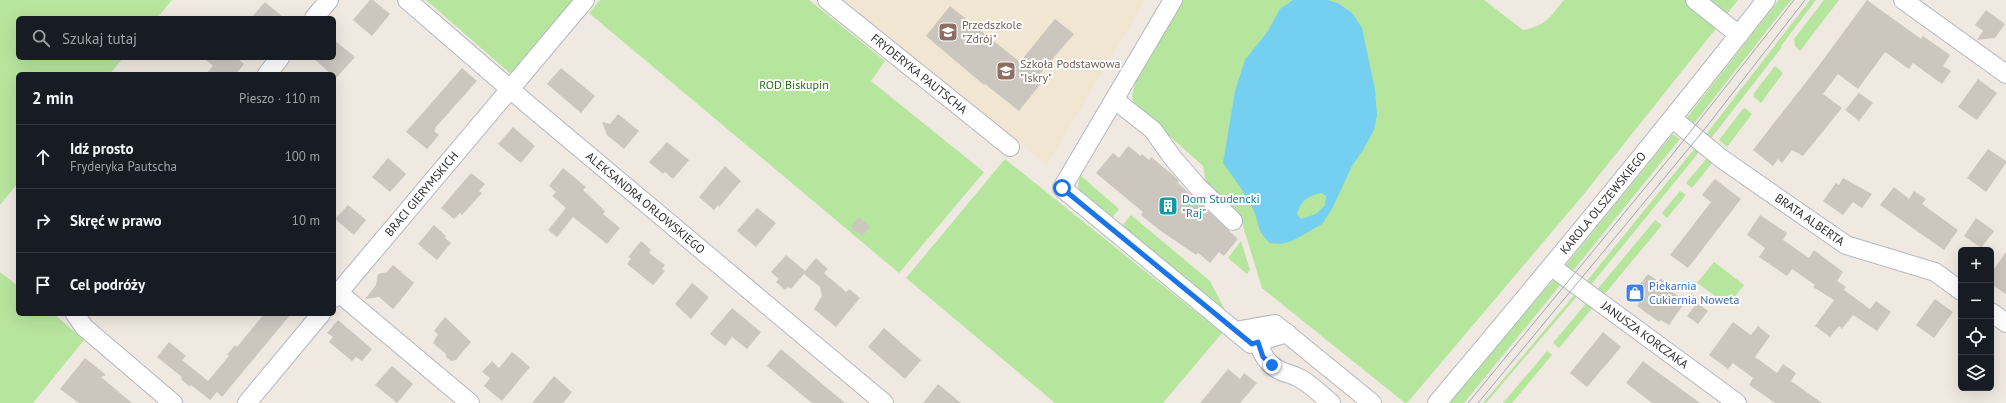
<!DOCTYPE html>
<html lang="pl">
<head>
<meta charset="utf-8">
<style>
  :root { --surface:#171b24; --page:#20242c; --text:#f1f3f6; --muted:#9ea1a6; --line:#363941 }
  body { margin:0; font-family:"PT Sans",sans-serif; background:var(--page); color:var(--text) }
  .controls { position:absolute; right:12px; bottom:12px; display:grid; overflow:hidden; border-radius:6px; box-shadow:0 4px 16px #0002 }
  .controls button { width:36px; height:36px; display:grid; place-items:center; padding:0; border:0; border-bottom:1px solid var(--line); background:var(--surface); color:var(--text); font:20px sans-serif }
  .stop { position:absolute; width:12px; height:12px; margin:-9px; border:3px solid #1a73e8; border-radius:50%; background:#fff }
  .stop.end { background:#1a73e8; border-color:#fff; box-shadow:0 1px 4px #0008 }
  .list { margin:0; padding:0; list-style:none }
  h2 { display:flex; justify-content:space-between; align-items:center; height:52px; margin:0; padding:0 16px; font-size:17px }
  h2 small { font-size:13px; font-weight:400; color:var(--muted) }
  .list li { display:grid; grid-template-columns:26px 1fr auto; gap:12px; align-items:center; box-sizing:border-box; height:64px; padding:0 16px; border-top:1px solid var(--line) }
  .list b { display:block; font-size:15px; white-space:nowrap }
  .list p { margin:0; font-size:13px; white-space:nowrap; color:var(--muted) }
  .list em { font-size:13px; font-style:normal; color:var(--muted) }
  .icon { flex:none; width:22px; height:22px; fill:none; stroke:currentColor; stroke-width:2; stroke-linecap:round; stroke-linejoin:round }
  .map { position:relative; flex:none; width:2006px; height:403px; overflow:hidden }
  .search { position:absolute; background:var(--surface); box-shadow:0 4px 16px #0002; left:16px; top:16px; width:320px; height:44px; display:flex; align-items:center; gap:10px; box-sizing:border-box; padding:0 14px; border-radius:6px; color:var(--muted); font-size:15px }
  .panel { position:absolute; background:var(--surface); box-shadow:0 4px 16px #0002; left:16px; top:72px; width:320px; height:244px; border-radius:6px }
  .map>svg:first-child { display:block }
</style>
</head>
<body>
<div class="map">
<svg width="2006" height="403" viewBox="0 0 2006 403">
  <rect width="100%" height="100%" fill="#efe9e1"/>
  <path fill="#f0e6d1" d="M843,0H1146L1047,165Z"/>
  <path fill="#b6e59e" d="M0,0H172L157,18H18V58H123L110,74H18V183L0,205Z
    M426,0H575L512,75Z
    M600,0H809L885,61L871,81L984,172L899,273L589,13Z
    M1183,0H1484L1523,30C1546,26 1550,17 1564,0H1685L1718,26L1584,194L1407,403H1405L1262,288L1239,213L1206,181L1203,166L1134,104L1132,96L1136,80Z
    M1710,0H1738L1727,14Z
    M1779,0H1791L1692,126L1685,120Z
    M1810,0H1816L1781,46L1782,47L1709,141L1704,137Z
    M1824,0H1839L1800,51L1795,46L1794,39Z
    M1775,66L1783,73L1761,103L1754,97V93Z
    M1745,108L1752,114L1727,147L1719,140L1743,109Z
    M1673,134L1680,139L1572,272L1565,266Z
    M1695,148L1700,151L1590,286L1586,282Z
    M1708,157L1713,162L1692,188L1686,183Z
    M1005,159L1222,333L1163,403H1055L906,278Z
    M1080,175L1119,209L1110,220L1080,192L1078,186Z
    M1680,191L1686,195L1667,218L1662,213Z
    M1131,215L1210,281L1228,316L1121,227Z
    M1655,220L1662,225L1603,296L1596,291Z
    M1241,241L1250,270L1247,274L1228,258Z
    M1714,262L1744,285L1728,305L1697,283Z
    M0,272L18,286V314H54L84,340L33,403H0Z
    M1556,277L1562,283L1464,403H1448Z
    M1576,293L1578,295L1486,403H1483Z
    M1588,301L1594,306L1559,348L1553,343Z
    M1547,351L1552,355L1512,403H1503Z"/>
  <path fill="#75cff0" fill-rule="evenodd" d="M1293,0H1327L1338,3L1352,13L1362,28L1375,90L1377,115L1374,130L1363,150L1352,166L1332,209L1322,224L1294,240L1282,244L1270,243C1255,230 1260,222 1252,207C1244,191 1233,177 1223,163L1235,91L1245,60L1268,31L1280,9ZM1321,193L1326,196L1325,205L1316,214L1301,219L1297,214C1300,201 1308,196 1321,193Z"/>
  <path fill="#cbc7bf" d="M370,0H373L390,14L372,36L353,20Z
    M1867,0L1921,39L1923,36L1950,55L1943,66L1951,71L1942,84L1913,63L1909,69L1885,52L1858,89L1838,74L1823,94L1842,108L1803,156L1792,150L1782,163L1778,159L1773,166L1753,150L1820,64Z
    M265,2L284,18H251Z
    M950,6L1020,62L1055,19L1074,34L1038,76L1043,81L1019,111L985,84L984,85L926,36Z
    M1986,10L2005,24L1995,38L1977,40L1983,31L1975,25Z
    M334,40L355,57L336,78L334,74H331L313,58H334Z
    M204,58H237L244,64L236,74H206L213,66Z
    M462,68L477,81L435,128L436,129L434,131L439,135L427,149L406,132Z
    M561,68L595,96L581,113L547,84Z
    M1978,79L1997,93L1977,120L1958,107Z
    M1859,93L1873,103L1859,121L1845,110Z
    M618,114L639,131L624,149L607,135L602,122L610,124Z
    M513,127L535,146L521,163L498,144Z
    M667,142L689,160L673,179L665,172L663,174L649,162Z
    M1128,146L1141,156L1142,154L1149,160L1151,157L1174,176L1179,181L1178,183L1238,239L1224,256L1219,252L1210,263L1198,253L1196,255L1158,229L1141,215L1143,212L1096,173L1113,153L1119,158Z
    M1988,149L2006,161V163L1986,192L1967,178Z
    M388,158L406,174L390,192L372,177Z
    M725,166L741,181L719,207L718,205L714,210L699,197Z
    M563,168L586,187L583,190L605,211L603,214L620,228L607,244L573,217L557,237L548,230L566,208L552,196L556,192L549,186Z
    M471,173L485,184L479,191L482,193L462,215L460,213L454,219L441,208Z
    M1843,178L1872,194L1862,208L1853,202L1843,215L1823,201L1836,183L1839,185Z
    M1715,179L1741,199L1688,268L1670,255L1711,202L1702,195Z
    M1894,187L1909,199L1914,191L1926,199L1922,204L1958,230L1944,250L1880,205Z
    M348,205L366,220L354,235L335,219Z
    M757,208L776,223L756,247L737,231Z
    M1760,215L1787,233L1783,240L1809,258L1814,250L1843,272L1837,281L1846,287L1844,290L1870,309L1876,301L1891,312L1877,331L1853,315L1842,329L1839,326L1830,337L1815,326L1834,300L1813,287L1815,285L1792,269L1787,276L1759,257L1765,248L1747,235Z
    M859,217L870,227L862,236L851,227Z
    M1976,218L1994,231L1981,248L1964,236Z
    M434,225L446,236L445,238L451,243L437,260L418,244Z
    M641,241L651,250L649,253L665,265L662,269L665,271L653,285L627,264L631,259L628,257Z
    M2006,252V294L1991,284V273Z
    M786,255L805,271L816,258L828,269L824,273L846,292L849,289L860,298L836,327L814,309L822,296L820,287L804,274L791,289L788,287L785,290L776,282L779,279L771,272Z
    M393,265L414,283L403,297L393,309L379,297L365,299L376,285L378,274L387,272Z
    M1648,274L1658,281L1661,279L1673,288L1672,292L1686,301L1669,325L1661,320L1659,322L1637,306L1639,303L1630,297Z
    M692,283L709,297L691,319L675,304Z
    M1935,299L1953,312L1934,338L1916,325Z
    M1697,303L1708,311L1698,324L1687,316Z
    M732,308L761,332L747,349L732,337L725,346L710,334Z
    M264,314H291L222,397L217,392L210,400L191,385L190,387L181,379L182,377L157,357L169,342L186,356L182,360L208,381L229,356L227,355L235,345L237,347Z
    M445,317L471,342L456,360L451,361L446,357V354L433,343L438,334L434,331Z
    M338,320L372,349L362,361L356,357L352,361L329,342L333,337L327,333Z
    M1733,322L1751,335L1758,326L1770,336L1755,357L1777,373L1783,364L1796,373L1791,381L1822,403H1775L1749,385L1753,378L1733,363L1728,369L1709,355Z
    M884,328L921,360L905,379L868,347Z
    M1603,332L1621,347L1587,387L1570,373Z
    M781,349L821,383L845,403H812L767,366Z
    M512,352L530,367L502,401L484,386L490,378L482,372L492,361L499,368Z
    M85,358L106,375L101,377L132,403H79L60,389Z
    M1643,361L1652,368L1700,403H1652L1626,383Z
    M392,366L413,384L397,403L375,385Z
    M1228,369L1240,379L1244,373L1257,383L1240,403H1200Z
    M554,376L572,392L563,403H532Z
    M938,384L961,403H923Z"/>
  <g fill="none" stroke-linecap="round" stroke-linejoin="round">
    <defs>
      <g id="minor">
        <path id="s1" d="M407,0L525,102L884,403"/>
        <path id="s2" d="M827,0L1010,147"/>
        <path d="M1173,0L1062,188L1251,344L1287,333"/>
        <path d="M1695,0L1739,35"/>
        <path d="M1903,0L2006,74"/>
        <path d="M314,18L329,0"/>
        <path d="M267,74L280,58"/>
        <path d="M1115,100L1153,130L1172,157L1197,186L1233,221"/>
        <path id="s3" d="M1673,119L1722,159L1846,245L1935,272L1961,291"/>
        <path id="s4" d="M1552,267L1737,403"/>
        <path d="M339,293L470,403"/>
        <path id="s5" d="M334,298L585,0"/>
        <path d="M1991,312L2006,323"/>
        <path d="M75,314L84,327L173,403"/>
        <path d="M1235,331L1275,324L1372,403"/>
        <path d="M1258,342C1262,355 1268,365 1281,371C1288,374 1293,374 1301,379C1312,385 1321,395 1331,403"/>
        <path d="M247,403L321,314"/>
        <path id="s6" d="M1437,403C1549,270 1659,137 1766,0"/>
      </g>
    </defs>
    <use href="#minor" stroke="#b4b7c1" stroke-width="20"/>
    <use href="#minor" stroke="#fff" stroke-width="18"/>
    <path stroke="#a3a6b8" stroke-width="1" d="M1468,403L1672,155L1794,0
      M1478,403L1704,130L1805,0"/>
  </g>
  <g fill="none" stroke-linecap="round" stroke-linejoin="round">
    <path stroke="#1a73e8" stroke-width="5" d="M1062,188L1252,344L1258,342L1263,357L1272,365"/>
  </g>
  <defs>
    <symbol id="school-square" viewBox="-11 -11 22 22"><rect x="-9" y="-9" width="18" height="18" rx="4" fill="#8d6e63" stroke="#fff"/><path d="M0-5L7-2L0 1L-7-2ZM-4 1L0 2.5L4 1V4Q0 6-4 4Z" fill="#fff"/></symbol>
    <symbol id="building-square" viewBox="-11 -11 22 22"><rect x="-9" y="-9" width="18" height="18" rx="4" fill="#0f9aa8" stroke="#fff"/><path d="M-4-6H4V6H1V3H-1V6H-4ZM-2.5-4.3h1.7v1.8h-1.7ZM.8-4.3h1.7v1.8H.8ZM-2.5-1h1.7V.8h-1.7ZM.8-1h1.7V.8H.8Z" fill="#fff"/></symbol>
    <symbol id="shop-square" viewBox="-11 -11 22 22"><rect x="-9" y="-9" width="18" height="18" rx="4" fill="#3f7fe0" stroke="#fff"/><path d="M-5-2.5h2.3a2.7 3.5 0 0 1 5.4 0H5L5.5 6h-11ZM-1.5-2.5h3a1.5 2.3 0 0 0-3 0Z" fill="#fff"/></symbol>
  </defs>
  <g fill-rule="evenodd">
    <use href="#school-square" x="937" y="21" width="22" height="22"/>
    <use href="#school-square" x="995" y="60" width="22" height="22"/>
    <use href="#building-square" x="1157" y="195" width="22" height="22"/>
    <use href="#shop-square" x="1624" y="282" width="22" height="22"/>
  </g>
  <g text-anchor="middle" stroke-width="4" stroke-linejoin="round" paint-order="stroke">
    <g font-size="12" fill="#785e54" stroke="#fff" text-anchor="start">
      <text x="962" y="29">Przedszkole<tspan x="962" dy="14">"Zdrój"</tspan></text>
      <text x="1020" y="68">Szkoła Podstawowa<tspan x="1020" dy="14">"Iskry"</tspan></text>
    </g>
    <g font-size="12" fill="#2e2e2e" stroke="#fff">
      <text dy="4" stroke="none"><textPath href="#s2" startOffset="118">FRYDERYKA PAUTSCHA</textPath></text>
      <text dy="4" stroke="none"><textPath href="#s5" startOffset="136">BRACI GIERYMSKICH</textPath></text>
      <text dy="4" stroke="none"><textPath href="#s1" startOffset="313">ALEKSANDRA ORŁOWSKIEGO</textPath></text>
      <text dy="4" stroke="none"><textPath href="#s6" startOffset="260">KAROLA OLSZEWSKIEGO</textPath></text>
      <text dy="4" stroke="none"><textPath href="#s3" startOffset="170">BRATA ALBERTA</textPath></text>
      <text dy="4" stroke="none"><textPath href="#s4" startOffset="115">JANUSZA KORCZAKA</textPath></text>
    </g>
    <g font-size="12" fill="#2c6e1b" stroke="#fff">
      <text x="794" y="89">ROD Biskupin</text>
    </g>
    <g font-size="12" fill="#0d838f" stroke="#fff" text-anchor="start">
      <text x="1182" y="203">Dom Studencki<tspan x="1182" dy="14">"Raj"</tspan></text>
    </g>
    <g font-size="12" fill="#366cbe" stroke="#fff" text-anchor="start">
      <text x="1649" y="290">Piekarnia<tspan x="1649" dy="14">Cukiernia Noweta</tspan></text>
    </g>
  </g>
</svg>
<div class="controls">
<button>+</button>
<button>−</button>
<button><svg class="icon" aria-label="locate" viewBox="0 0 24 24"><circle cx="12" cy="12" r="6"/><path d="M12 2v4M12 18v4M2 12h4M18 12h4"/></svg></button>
<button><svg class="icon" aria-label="layers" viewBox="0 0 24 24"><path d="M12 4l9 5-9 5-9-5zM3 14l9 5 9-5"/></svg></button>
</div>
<div class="stop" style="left:1062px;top:188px"></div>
<div class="stop end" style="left:1272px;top:365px"></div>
<div class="search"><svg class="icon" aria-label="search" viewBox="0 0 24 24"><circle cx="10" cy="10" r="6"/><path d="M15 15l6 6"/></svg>Szukaj tutaj</div>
<section class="panel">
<h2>2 min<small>Pieszo · 110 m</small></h2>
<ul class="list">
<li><svg class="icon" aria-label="ahead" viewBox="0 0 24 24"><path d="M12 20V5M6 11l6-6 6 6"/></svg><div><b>Idź prosto</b><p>Fryderyka Pautscha</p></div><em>100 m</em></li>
<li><svg class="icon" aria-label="right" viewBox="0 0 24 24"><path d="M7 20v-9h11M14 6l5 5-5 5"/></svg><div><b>Skręć w prawo</b></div><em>10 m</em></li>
<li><svg class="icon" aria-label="arrive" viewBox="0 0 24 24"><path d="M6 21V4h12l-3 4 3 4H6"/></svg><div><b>Cel podróży</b></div></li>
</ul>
</section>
</div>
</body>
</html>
